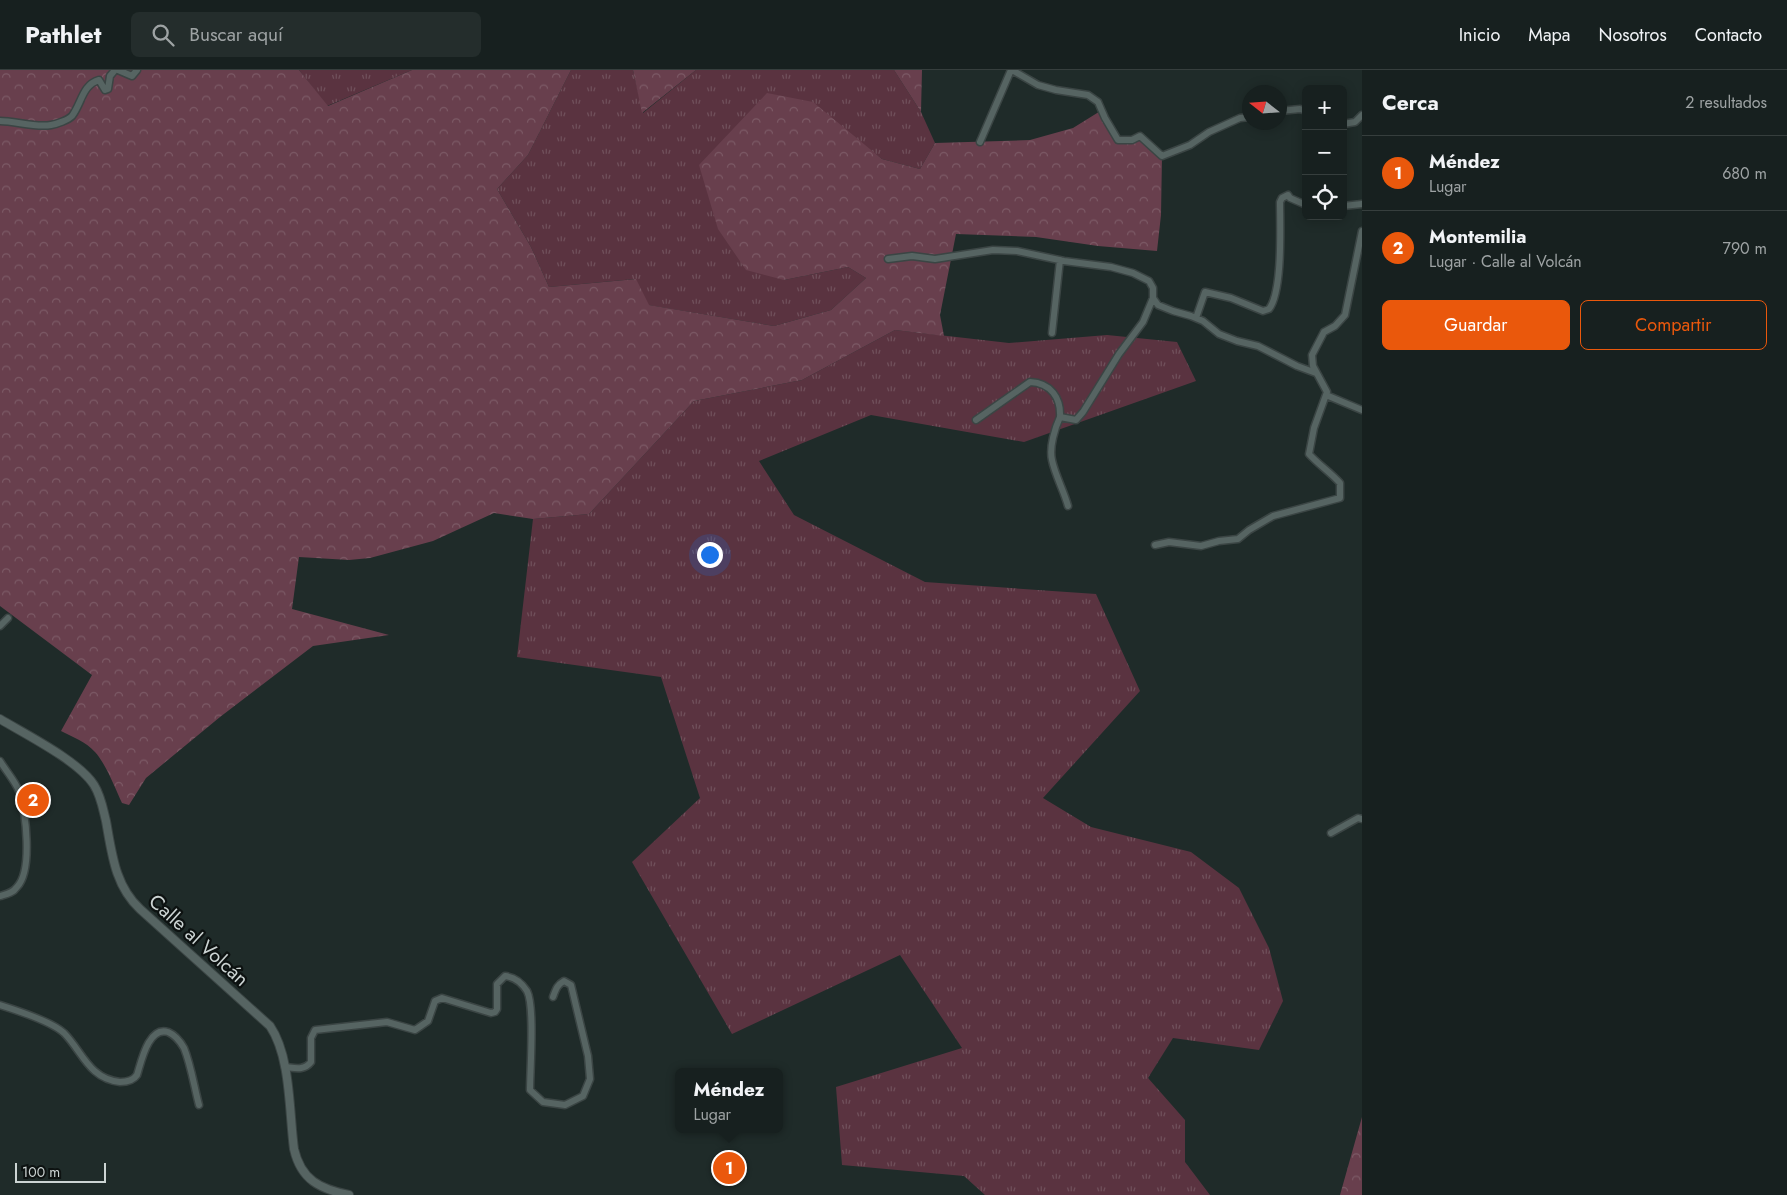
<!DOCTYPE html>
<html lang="es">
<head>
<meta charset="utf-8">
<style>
  :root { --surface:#17201f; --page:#242d2c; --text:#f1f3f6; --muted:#9ea3a4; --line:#363e3d; --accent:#ea580c }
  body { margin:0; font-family:Jost,sans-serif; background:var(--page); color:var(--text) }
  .controls { position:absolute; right:15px; top:15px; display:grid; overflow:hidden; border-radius:8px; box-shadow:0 2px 12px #0003 }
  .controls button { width:45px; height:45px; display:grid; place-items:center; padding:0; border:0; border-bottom:1px solid var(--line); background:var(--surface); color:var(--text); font:25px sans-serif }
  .compass { position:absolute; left:1242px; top:15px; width:45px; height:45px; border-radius:50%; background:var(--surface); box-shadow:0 2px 12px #0003; rotate:287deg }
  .scale { position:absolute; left:15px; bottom:12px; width:91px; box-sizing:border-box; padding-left:5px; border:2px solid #ccd4d3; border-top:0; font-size:14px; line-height:18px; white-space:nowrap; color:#ccd4d3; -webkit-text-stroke:4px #0d1211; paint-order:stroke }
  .you { position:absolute; left:709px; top:484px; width:18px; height:18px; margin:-12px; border:4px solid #fff; border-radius:50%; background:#1a73e8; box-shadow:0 0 0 8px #1a73e833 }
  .badge { display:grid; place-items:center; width:32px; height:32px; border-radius:50%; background:var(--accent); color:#fff; font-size:16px; font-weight:700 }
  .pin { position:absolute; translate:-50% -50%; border:2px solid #fff; box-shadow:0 1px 5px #0006 }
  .popup { position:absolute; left:675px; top:998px; width:108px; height:65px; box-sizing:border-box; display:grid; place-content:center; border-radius:8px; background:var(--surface); filter:drop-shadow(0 1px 4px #0005); font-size:16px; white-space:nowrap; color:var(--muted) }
  .popup b { font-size:19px; color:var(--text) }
  .popup::after { content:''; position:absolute; left:50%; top:100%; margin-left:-10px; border:10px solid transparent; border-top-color:var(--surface) }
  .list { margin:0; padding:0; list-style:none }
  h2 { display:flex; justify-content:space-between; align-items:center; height:65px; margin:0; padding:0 20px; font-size:21px }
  h2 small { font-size:16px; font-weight:400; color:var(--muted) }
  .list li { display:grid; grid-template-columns:32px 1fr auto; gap:15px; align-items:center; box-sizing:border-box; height:75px; padding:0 20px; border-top:1px solid var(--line) }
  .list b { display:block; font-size:19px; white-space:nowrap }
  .list p { margin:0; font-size:16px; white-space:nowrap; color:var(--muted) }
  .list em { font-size:16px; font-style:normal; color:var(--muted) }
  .actions { display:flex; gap:10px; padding:15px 20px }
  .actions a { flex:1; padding:11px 0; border:1px solid var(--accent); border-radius:8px; text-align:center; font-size:18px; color:var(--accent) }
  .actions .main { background:var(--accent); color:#fff }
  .icon { flex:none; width:28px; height:28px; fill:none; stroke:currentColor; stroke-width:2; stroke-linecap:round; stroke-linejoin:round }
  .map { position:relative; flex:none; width:1362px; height:1125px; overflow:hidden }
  header { display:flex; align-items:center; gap:30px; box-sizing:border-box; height:70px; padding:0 25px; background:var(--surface); border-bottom:1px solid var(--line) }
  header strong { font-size:24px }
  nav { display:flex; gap:28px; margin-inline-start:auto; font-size:18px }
  .search { width:350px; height:45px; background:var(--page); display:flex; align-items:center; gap:12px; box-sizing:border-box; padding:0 18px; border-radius:8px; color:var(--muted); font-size:19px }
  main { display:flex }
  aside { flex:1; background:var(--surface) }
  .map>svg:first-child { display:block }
</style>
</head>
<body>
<header>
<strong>Pathlet</strong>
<div class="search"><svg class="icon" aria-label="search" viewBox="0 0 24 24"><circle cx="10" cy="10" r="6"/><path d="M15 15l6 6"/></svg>Buscar aquí</div>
<nav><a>Inicio</a><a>Mapa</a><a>Nosotros</a><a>Contacto</a></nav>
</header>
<main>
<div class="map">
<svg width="1362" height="1125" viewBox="0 0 1362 1125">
  <defs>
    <pattern id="grass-tufts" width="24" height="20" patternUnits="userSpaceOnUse" patternTransform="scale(1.25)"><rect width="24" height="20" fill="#5a3340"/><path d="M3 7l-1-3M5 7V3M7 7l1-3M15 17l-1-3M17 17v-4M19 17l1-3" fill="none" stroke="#70505b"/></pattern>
    <pattern id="forest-crowns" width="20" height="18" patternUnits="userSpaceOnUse" patternTransform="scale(1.25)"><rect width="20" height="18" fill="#683f4d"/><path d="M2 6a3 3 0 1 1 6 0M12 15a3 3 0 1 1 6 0" fill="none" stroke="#7c5a66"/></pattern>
  </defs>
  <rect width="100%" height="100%" fill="#1f2b29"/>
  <path fill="url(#grass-tufts)" d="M299,0H412L327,36Z
    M571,0H633L643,43L696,0H894L921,42L935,73L920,99L882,89L852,66L784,210L848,197L866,208L831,240L774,256L648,235L635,209L549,217L531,177L497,119L528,85Z
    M895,260L1009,273L1107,265L1177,272L1196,311L1024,372L871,345L759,391L794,445L925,512L1096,524L1140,621L1043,728L1091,757L1191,782L1239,818L1269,878L1283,931L1259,980L1173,968L1148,1008L1185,1050V1092L1210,1125H985L964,1106L842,1095L836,1017L962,978L900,885L732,964L632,792L700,728L661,607L517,587L533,449L589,444L694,331L802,310Z"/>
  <path fill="url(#forest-crowns)" d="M0,0H299L328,36L412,0H571L528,85L497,119L531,177L549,217L636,209L649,235L774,256L831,240L866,208L848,197L784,210L746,200L718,159L699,95L767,23L813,32L882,89L920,99L935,73L1030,70L1073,58L1102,40L1118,70L1140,66L1162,86L1161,145L1157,181L1098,176L1036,167L956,164L940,245L944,266L895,260L802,310L694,331L589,444L533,449L494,443L433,471L370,488L349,490L299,487L292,539L389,565L313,576L220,647L146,708L129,735L122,733C115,718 106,694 95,682C86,672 73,667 61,661L92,605L0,536Z
    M633,0H696L642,43Z
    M894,0H922L921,42Z
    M1362,1047V1125H1340Z"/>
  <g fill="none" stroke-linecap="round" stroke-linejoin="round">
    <defs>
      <path id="minor" d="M118,0L132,6L137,0
        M1012,0L1038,15L1056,20L1088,25L1098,32L1105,48L1118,70H1132L1140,66L1162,86L1190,75L1209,62L1240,48L1250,47
        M1280,41L1300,39L1306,41
        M0,51C15,51 36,58 51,55C57,54 68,50 72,46C82,33 82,15 99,10L105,20L108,19L110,6L115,0
        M1343,54L1355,52L1362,45
        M980,72L1011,0
        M1343,136L1362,134
        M888,189L912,186L935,189L993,180L1017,181L1064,191L1111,197L1133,203L1149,211L1153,218V228L1158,235L1173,241L1191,246L1203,251L1219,264L1237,271L1258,276L1297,296L1316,303
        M1196,248L1205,222L1231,228L1263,241L1269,239C1283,221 1280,155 1280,132L1282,128L1288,125L1290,128L1306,135
        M1052,263L1060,190
        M1326,325L1362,340
        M976,350L1030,312C1051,313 1061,328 1060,347
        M1068,436C1064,421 1055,405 1052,390C1049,377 1055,358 1060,347L1076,350L1083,342L1119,284L1143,252L1153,228
        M1155,475L1169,472L1201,476L1219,471L1238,469L1249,460L1273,446L1340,428V413C1330,402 1319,395 1309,384L1314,358L1327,322L1313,296L1312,285L1324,262L1335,256L1345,245L1362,161
        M0,556L8,548
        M0,691C6,701 15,711 19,721C26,743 33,800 17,817C13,823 7,824 0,826
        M1331,763L1358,748L1362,749
        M0,935C16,940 52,952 64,963C82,981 89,1009 120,1012C126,1012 133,1011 137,1005C141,993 148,956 168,962C175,965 180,971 184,978C191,995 194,1016 199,1035
        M285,997C295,998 304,1001 311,992V968L315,960L387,952L415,960L428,951L435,931L442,928L491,943L495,942L497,939V914L505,906C514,907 522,913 527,921C535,936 530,1000 530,1020L543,1032L565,1035L583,1026L590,1009L588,986L571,915L564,911C557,915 556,919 553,927"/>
      <path id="tertiary" d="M0,649C25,664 79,691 94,715C101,726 103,739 106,751C112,784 115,816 140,839L270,956C291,987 289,1042 294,1079C301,1110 320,1119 349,1125"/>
    </defs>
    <use href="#minor" stroke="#3b4544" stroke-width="9"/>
    <use href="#tertiary" stroke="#3b4544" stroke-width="10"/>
    <use href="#minor" stroke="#566462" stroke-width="6"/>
    <use href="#tertiary" stroke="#566462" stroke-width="8"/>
  </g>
  <g text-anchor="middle" stroke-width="4.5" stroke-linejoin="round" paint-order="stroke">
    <g font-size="20" fill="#ccd4d3" stroke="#0d1211">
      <text transform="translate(199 870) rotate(42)" y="7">Calle al Volcán</text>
    </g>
  </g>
</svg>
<div class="controls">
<button>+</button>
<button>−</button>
<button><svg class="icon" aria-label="locate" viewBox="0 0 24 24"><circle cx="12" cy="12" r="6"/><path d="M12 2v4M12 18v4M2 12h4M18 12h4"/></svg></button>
</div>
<svg class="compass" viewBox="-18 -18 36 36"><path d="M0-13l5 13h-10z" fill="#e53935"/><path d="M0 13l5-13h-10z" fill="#9ea3a4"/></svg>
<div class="scale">100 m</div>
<div class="you"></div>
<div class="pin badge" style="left:729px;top:1098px">1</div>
<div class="popup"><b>Méndez</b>Lugar</div>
<div class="pin badge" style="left:33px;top:730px">2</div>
</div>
<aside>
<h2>Cerca<small>2 resultados</small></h2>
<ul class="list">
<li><span class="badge">1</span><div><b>Méndez</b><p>Lugar</p></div><em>680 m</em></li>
<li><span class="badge">2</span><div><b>Montemilia</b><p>Lugar · Calle al Volcán</p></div><em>790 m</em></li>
</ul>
<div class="actions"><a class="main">Guardar</a><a>Compartir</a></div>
</aside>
</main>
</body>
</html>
